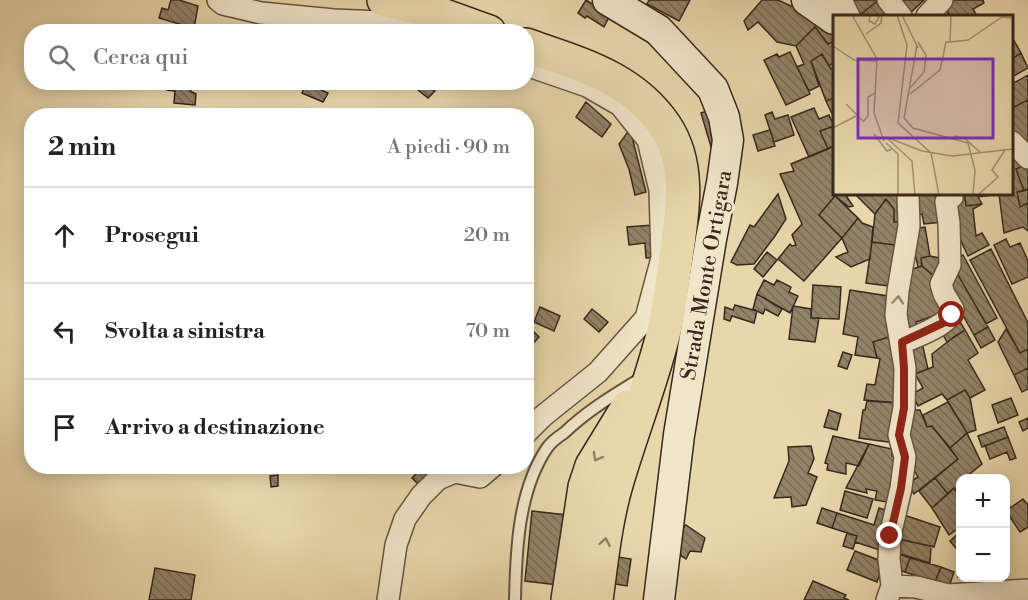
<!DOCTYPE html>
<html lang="it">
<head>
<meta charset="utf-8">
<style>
  :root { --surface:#fff; --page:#f2f2f2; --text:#222; --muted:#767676; --line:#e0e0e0 }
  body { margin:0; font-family:"Libre Bodoni",serif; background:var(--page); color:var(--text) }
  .controls { position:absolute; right:18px; bottom:18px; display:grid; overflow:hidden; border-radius:12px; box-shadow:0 3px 15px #0003 }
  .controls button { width:54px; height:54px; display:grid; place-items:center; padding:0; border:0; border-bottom:2px solid var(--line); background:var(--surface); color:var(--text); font:30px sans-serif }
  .stop { position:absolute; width:18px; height:18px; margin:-14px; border:4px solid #8f2418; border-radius:50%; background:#fff }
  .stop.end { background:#8f2418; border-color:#fff; box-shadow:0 2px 6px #0008 }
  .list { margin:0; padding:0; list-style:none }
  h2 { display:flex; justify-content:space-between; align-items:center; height:78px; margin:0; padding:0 24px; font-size:26px }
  h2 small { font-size:20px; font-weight:400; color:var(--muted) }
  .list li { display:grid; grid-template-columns:39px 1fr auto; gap:18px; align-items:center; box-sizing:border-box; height:96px; padding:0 24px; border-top:2px solid var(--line) }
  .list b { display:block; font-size:22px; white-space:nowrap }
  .list em { font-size:20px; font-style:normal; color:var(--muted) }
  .icon { flex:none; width:33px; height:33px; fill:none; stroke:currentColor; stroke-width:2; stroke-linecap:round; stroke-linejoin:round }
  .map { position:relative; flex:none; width:1028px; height:600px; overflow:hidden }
  .search { position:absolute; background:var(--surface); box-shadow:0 3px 15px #0003; left:24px; top:24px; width:510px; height:66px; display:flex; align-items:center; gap:15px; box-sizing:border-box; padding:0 21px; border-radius:24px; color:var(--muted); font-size:22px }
  .panel { position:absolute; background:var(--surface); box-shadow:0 3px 15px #0003; left:24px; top:108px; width:510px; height:366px; border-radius:24px }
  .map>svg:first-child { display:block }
</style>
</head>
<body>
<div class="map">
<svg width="1028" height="600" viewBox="0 0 1028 600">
  <defs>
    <pattern id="building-back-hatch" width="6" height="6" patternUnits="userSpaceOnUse" patternTransform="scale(1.5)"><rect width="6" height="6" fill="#938368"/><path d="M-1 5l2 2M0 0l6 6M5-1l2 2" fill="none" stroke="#796b55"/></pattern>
  </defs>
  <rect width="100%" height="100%" fill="#e9d7ac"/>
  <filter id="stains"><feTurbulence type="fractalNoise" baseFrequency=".00333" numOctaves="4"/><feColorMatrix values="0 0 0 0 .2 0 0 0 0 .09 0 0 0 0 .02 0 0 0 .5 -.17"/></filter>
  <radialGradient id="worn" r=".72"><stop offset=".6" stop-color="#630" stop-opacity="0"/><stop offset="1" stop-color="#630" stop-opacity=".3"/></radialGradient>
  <path fill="url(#building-back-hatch)" stroke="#36281e" stroke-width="1.5" d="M171,0H179L198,6L194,28L196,29V32H185L186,26L159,18L162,8L168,10Z
    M586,0L610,15L604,27L587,16L585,18L578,13Z
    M649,0H690L679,21L647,4Z
    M762,0H778L791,6L794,5L834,26V41L828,44L815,27L796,46L777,42L758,22L748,30L744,21Z
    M850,0H879L861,14Z
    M879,0L893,16H863L861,14Z
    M901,0H924L907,16Z
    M950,0H983L984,3L973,9L977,16H950L944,6Z
    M815,27L828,44L834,41V62L829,66L822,54L811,61L819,86L809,91L797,67L804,64L796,46Z
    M1012,37L1021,53L1012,59Z
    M790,52L810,94L786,105L764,60L777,54L779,57Z
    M1021,53L1028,68L1012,77V59Z
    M822,54L831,69L834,68V98L826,101L811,61Z
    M1028,75V100L1012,108V84Z
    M168,82H191L190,91L196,94L195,105L174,103L175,91L167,90Z
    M414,82H426L435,91L428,98L412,85Z
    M306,83L328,93L323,102L302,93Z
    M834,98V118L826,101Z
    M1028,100V144L1012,137V108Z
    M586,102L611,124L602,137L576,117Z
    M814,108L819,119L829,115L834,126L820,131L828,149L809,157L791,117Z
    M713,109L724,147L712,150L701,113Z
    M772,112L775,119L788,115L794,135L774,142L765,115Z
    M834,126V146L828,149L820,131Z
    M630,129L646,192L635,195L629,169L619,144Z
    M770,130L775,146L758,151L753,135Z
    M834,146V194H845L853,206L849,207L835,196L819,215L842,238L804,281L778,259L790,244L792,246L796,245L792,235L802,224L780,174L794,171L791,164Z
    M1012,150L1028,163L1016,169L1024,191L1017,192L1020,207L1028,203V231L1023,227L1004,233L999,194H1012Z
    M1028,164V189L1024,191L1016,169Z
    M1028,189V203L1020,207L1017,192Z
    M778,194L786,219L775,236L754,264L737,265L731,262L750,225L754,227Z
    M855,194H906L904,222H894V209L886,199L875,214Z
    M911,194H947L943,222L924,224L922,214L918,215Z
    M955,194H999L978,197L982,204L966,206L965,197L956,198Z
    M835,196L858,218L842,238L819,215Z
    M965,197L966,206L982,204L973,209L976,236L982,233L989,245L968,256L960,239H957L956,198Z
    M886,199L894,209V222H904L902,246L872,242L875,214Z
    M858,218L862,223L873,227L870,259L851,267L836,257L848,252L842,238Z
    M653,225L657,257L646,258L645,243L629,245L627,227Z
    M925,227L930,256L921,258L922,266L918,267L912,240L914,229Z
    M1006,239L1010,247L1020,243L1028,261V277L1012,284L994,245Z
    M872,242L902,246L896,287L866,283Z
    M991,249L1028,323V349L1020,353L970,260Z
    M767,252L777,260L763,277L754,269Z
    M963,255L997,318L986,324L958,275L953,261Z
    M930,256L939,258L945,273L935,277L922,266L921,258Z
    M922,266L935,277L950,310L916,322L919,331L903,333L909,270Z
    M958,275L988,327L974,335L945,283Z
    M764,280L774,285L777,280L791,287L789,292L798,296L790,313L757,294Z
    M813,285L841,287L839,319L811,318Z
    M850,290L894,297L895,335L873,342L877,358L855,355L858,337L843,334Z
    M757,294L782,309L778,316L765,309L763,314L753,309Z
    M735,305L757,311L754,323L732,316L730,321L724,319L725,307L733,310Z
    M793,306L811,309V318H819L815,342L789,339Z
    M540,307L560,316L554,331L534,322Z
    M592,309L608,322L599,332L584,319Z
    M960,322L965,330L947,342L942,333Z
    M988,327L995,340L981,348L974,335Z
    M1006,329L1020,353L1028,349V368L1014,375L998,342Z
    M965,330L978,353L968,360L985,390L970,398L965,390L947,400L942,394L918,406L912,394L923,388L915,374L933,367L932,354L955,336Z
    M534,332L539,337L527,350L526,340Z
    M895,335L899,403L864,400L867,384L875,385L880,359L877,358L873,342Z
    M922,343L928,369L915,374L911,349Z
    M843,352L852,355L847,369L838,366Z
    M1028,368V389L1022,392L1014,375Z
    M965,390L970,398L976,430L967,433L947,400Z
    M1011,398L1018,415L998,423L992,405Z
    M867,401L899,403L895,443L859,438L863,410H865Z
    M948,402L967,433L950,448L932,426L927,427L923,415Z
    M829,410L841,414L837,430L824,427Z
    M907,410H920L927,427L932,426L958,459L914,494L907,484L918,477L914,470L902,434L912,427L907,419Z
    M1028,418V428L1023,431L1019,422Z
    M1004,427L1008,437L982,447L978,436Z
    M967,433L982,464L966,477L967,478H960V498L954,488L948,494L935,478L958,459L950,448Z
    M833,436L869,444L859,466L846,463V474L827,470L828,464L825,463Z
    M1008,437L1016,458L1010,460L1007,452L990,459L985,446Z
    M869,444L892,449V456L902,458L887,502L875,500L877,491L866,489L867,493L846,488Z
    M811,446L814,459L808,473L817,477L806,505L792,507L791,497L774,498L789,461L788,447Z
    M423,467L430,475L419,485L412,478Z
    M278,475V486L271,487L270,476Z
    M935,478L948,494L932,508L919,491Z
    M954,488L960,498V527L949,535L932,508Z
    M845,491L873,499L867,518L840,510Z
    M1023,499L1028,505V527L1020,532L1006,511Z
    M822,508L837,513L832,528L817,523Z
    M879,508L891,512L886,552L855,542L857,536L832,528L837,513L874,525Z
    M532,511L567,515L558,585L525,581Z
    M898,513L940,527L934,547L894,538Z
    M686,525L705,538L701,552L690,551L686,559L675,552L682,528Z
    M960,532V553L950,541Z
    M847,533L857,536L853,549L843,546Z
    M894,538L931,546L930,563L891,551Z
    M563,548L631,559L627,586L559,575Z
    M855,551L884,562L877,582L847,570Z
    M899,554L910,558L905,572L894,568Z
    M910,558L941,567L935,582L905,572Z
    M941,567L954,572L949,587L935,582Z
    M155,568L195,575L191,600H149Z
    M960,570V578H981L977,584L958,577Z
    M813,581L846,595L844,598L849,600H804Z"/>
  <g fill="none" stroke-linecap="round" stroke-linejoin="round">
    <defs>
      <path id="lane" d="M515,600C516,551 518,491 547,448C551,442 558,437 564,433C588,410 615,394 643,377"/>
      <path id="street" d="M218,0L223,4L261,13L334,20L403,23L429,32
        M841,0L849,16
        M888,0L901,16
        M927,16L942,0
        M526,65L587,86L620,105L648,140L660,190L662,258L646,318
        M1012,142L1028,158
        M902,343C916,336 951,325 953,309L944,294L941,284L950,265L949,223L946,202L952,197L951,194
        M526,433L543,416L598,372L646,318L658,314
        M892,586L916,587L948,595L1028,590
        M388,600L396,545L405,519L421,496L438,479L455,472L480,477L493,466
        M887,600L892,586L889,559L890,536L901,488L905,457L899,435L904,408L905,368L896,315L898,291L909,226L908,194"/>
      <path id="secondary" d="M608,0L658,30L713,89L724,117L728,140L722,183L711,239L679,435L659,600
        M807,0L834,19"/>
      <path id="highway" d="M384,0L425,9L489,32
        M526,45C579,64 632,77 665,126C690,163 683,209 677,250C673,277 670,304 664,331C651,384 630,435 615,488C605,524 601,563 596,600
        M568,600L585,487L592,466L628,407"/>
    </defs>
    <use href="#lane" stroke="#635442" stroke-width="14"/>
    <use href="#street" stroke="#635442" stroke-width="24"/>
    <use href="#secondary" stroke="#36281e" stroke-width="33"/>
    <use href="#highway" stroke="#36281e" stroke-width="36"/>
    <use href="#lane" stroke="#f1e5c9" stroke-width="10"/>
    <use href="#street" stroke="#f1e5c9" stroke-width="21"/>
    <use href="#secondary" stroke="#f1e5c9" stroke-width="30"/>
    <use href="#highway" stroke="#e9d7ac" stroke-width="33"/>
  </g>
  <defs><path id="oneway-chevron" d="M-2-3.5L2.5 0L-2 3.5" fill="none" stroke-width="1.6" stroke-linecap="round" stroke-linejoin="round" transform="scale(1.5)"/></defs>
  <use stroke="#948674" href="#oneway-chevron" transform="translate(898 300) rotate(-85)"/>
  <g stroke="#908065">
    <use href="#oneway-chevron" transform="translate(597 457) rotate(119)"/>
    <use href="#oneway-chevron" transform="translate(605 542) rotate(-80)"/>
  </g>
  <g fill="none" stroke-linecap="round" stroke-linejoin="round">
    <path stroke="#8f2418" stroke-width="8" d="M890,536L901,488L905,457L899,435L904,408V368L902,342L943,323L952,315"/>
  </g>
  <g text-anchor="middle" stroke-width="6" stroke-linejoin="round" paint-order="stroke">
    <g font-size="21" fill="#36281e" stroke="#f1e5c9">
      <text transform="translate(706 275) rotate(-80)" y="7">Strada Monte Ortigara</text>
    </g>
  </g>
  <g transform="translate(833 15)">
    <rect width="180" height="180" fill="#e9d7ac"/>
    <path fill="none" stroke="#a19173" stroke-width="1.5" d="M19,0L44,44L41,98L51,126M37,0L36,6L42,9L47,0M64,0L74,30L65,108L98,138L106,180M69,0L85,33M33,19L48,8L49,0M117,27L135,25L169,2L180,3M84,30L71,103L80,113L135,128L142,155L140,180M0,31L21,45L43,46M77,73L91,57L93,40L85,27M77,79L107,55L113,27H117L118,0M13,89L31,107M30,107L35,101V82L42,78M0,113L23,101M41,119L54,136L59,134M121,121L131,123L148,138M53,122L89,136L119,141L180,134M55,124L79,146L82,180M53,128L65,139V180M145,180L165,162L159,155L172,135"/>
    <path fill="#7b2cbf" fill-opacity="0.15" stroke="#7b2cbf" stroke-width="3" d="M25,44H160V123H25Z"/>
    <rect width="180" height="180" fill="none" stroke="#36281e" stroke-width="3"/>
  </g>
  <rect width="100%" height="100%" filter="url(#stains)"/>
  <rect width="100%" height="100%" fill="url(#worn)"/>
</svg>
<div class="controls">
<button>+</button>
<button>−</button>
</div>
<div class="stop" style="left:952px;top:315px"></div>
<div class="stop end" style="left:890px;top:536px"></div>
<div class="search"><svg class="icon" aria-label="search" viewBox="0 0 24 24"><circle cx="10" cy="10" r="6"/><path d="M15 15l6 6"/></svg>Cerca qui</div>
<section class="panel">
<h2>2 min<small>A piedi · 90 m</small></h2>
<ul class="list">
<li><svg class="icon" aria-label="ahead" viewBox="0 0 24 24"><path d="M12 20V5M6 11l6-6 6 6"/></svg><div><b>Prosegui</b></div><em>20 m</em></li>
<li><svg class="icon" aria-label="left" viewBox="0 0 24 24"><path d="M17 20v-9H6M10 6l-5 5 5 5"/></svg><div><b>Svolta a sinistra</b></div><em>70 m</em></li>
<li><svg class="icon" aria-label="arrive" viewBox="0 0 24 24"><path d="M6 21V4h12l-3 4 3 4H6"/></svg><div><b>Arrivo a destinazione</b></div></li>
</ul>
</section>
</div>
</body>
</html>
